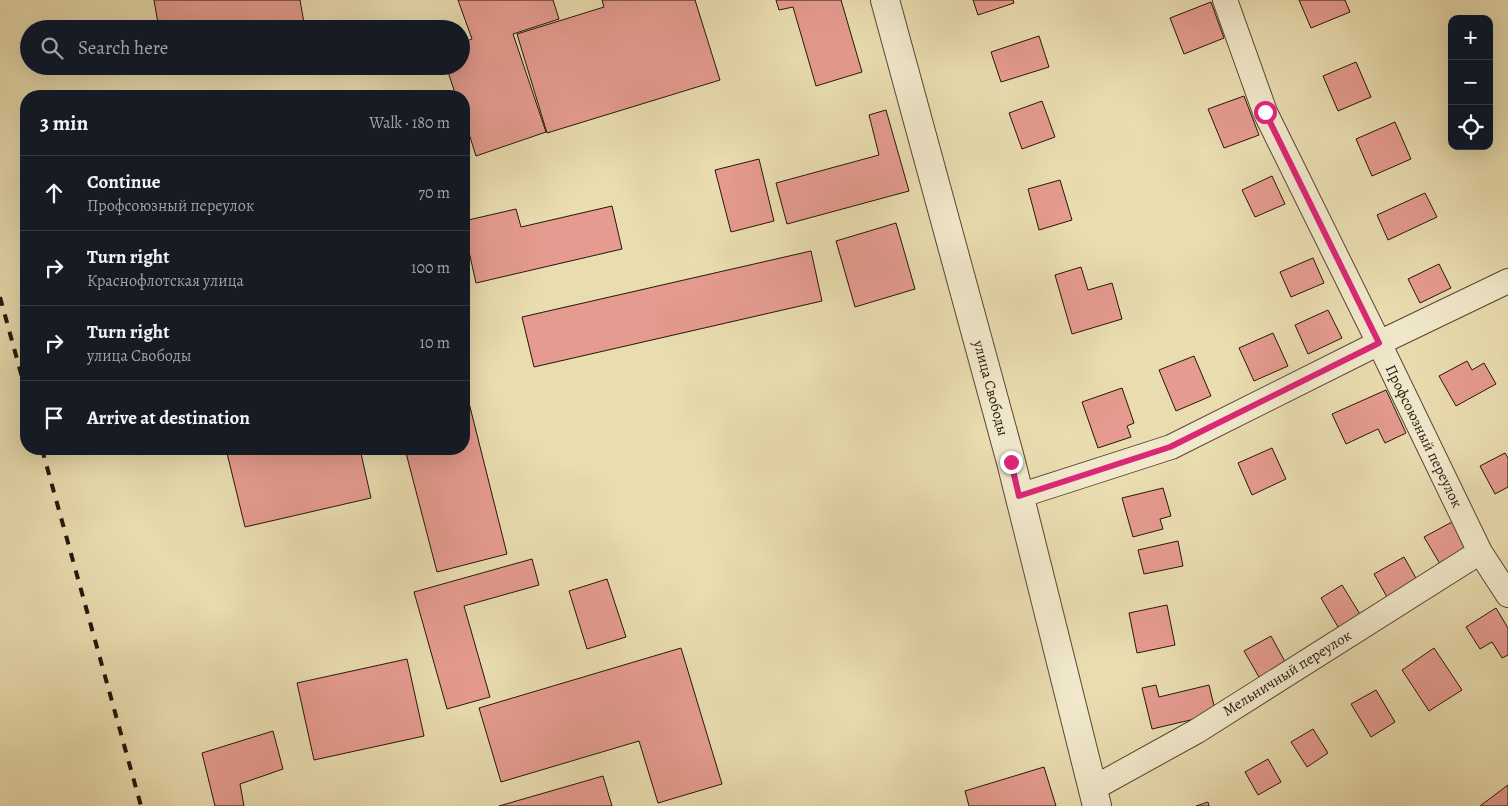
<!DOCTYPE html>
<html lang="en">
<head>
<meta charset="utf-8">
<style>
  :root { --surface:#171b24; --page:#20242c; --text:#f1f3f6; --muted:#9ea1a6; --line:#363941 }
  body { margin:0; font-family:Alegreya,serif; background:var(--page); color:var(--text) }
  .controls { position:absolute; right:15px; top:15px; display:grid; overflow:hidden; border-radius:10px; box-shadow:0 5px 20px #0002 }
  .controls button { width:45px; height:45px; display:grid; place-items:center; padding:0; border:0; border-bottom:1px solid var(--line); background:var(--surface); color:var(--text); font:25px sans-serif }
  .stop { position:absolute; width:15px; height:15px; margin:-11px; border:4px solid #db2777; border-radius:50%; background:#fff }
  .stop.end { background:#db2777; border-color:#fff; box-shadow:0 1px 5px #0008 }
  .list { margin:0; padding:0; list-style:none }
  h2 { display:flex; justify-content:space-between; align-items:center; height:65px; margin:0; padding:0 20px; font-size:21px }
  h2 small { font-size:16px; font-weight:400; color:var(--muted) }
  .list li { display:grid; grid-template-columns:32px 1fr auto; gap:15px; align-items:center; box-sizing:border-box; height:75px; padding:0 20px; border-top:1px solid var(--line) }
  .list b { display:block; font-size:19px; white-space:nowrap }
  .list p { margin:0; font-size:16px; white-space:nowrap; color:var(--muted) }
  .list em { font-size:16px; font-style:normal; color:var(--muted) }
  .icon { flex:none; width:28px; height:28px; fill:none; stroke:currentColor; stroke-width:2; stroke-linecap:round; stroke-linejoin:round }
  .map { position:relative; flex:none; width:1508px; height:806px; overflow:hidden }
  .search { position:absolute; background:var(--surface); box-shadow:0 5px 20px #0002; left:20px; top:20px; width:450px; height:55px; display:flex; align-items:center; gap:12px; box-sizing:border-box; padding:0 18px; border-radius:28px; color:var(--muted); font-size:19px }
  .panel { position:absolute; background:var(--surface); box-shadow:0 5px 20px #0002; left:20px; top:90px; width:450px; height:365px; border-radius:20px }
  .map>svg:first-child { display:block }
</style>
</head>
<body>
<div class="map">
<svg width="1508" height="806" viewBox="0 0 1508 806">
  <rect width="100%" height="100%" fill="#e9dcaf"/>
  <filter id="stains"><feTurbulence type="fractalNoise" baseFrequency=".004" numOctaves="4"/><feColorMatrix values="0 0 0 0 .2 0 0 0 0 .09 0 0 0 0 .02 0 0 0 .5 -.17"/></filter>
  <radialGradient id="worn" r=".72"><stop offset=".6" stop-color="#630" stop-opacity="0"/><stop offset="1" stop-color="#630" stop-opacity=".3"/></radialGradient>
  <path fill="#e59b8f" stroke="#24170b" d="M154,0H300L305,29H159Z
    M458,0H553L559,19L513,34L546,132L476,156L464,118V96H456L446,66H461V43L472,39Z
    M602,0H695L720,80L547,133L517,34L604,7Z
    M776,0H841L862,72L816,86L793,7L779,10Z
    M973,0H1013L1014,3L978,15Z
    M1299,0H1345L1350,12L1311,28Z
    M1211,2L1224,38L1184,54L1170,18Z
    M1039,36L1049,67L1001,82L991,52Z
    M1356,62L1371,97L1338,111L1323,76Z
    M272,66H299L273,71Z
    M1244,96L1259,135L1224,148L1208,109Z
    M1042,101L1055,137L1022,149L1009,113Z
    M886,110L909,191L787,224L776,183L879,155L869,115Z
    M1395,122L1411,159L1372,176L1356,139Z
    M759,159L774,221L731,232L715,170Z
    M1272,176L1285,204L1255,217L1242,190Z
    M1060,180L1072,220L1039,230L1028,189Z
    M1425,193L1437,217L1388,240L1377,215Z
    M612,206L622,249L476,283L464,229V221L516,209L521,227Z
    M896,223L915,289L855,307L836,241Z
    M811,251L822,301L534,367L522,317Z
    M1313,258L1324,283L1291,297L1280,272Z
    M1439,264L1451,288L1420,303L1408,279Z
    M1081,267L1088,290L1112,283L1122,319L1072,334L1055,275Z
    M1328,310L1342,338L1308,354L1295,325Z
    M1273,333L1288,366L1254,381L1239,348Z
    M1194,356L1211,396L1176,411L1159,370Z
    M1467,361L1472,370L1484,363L1496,384L1456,406L1439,376Z
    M464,383L507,554L437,572L405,449H464Z
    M1122,388L1134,423L1127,426L1131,437L1098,448L1082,402Z
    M1386,390L1406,433L1385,443L1378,429L1346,444L1332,414Z
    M1272,448L1286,479L1252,495L1238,463Z
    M226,449H360L371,498L245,527Z
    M1505,453L1508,458V487L1495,494L1480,466Z
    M1163,488L1171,516L1160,519L1163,529L1133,537L1122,498Z
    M1452,522L1471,554L1443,569L1424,537Z
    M1178,541L1183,566L1144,574L1138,550Z
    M1404,557L1421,587L1391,604L1374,574Z
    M532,559L539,585L464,606L490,697L447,709L414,592Z
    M607,579L626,637L587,649L569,591Z
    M1342,585L1363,619L1341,632L1321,598Z
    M1167,605L1175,645L1137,653L1129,613Z
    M1496,608L1508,628V655L1502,658L1492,642L1480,649L1466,627Z
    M1271,636L1289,669L1263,684L1244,651Z
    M681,648L722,784L658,803L639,741L501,782L479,708Z
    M1434,648L1462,690L1429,711L1402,670Z
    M407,659L424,736L314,760L297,683Z
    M1156,685L1159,697L1209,685L1216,714L1152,729L1142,688Z
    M1376,690L1395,722L1371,737L1351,704Z
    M1313,729L1328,753L1307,767L1291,742Z
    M273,731L283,769L240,784L244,806H215L202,753Z
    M1268,759L1281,782L1258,795L1245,772Z
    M1044,767L1056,806H969L965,791Z
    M603,776L612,806H499Z
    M1508,785V806H1480Z
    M1208,802L1209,806H1196Z"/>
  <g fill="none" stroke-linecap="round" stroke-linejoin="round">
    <defs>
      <path id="minor" d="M1225,0L1265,112L1379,343L1480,552L1508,595
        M1019,496L1171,447L1379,343L1508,281
        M1092,789L1197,731L1480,552"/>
      <path id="tertiary" d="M885,0L1011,462L1097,806"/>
    </defs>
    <use href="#minor" stroke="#554834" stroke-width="26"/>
    <use href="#tertiary" stroke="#554834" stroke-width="30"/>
    <use href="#minor" stroke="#f1e8cb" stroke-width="24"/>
    <use href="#tertiary" stroke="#f1e8cb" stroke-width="28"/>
    <path stroke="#24170b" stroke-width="4" stroke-dasharray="9 9" stroke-linecap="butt" d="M0,297L26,392
      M42,449L141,806"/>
  </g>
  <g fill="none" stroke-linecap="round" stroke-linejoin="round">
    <path stroke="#db2777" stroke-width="6" d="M1011,462L1019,496L1170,447L1379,343L1265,112"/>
  </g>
  <g text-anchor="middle" stroke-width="4.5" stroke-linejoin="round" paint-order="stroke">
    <g font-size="15" fill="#24170b" stroke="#f1e8cb">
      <text transform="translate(991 388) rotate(75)" y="5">улица Свободы</text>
      <text transform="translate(1424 436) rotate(64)" y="5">Профсоюзный переулок</text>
      <text transform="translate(1287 673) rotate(-32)" y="5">Мельничный переулок</text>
    </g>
  </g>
  <rect width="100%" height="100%" filter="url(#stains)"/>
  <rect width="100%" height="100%" fill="url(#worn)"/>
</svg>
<div class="controls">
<button>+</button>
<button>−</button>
<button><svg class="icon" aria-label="locate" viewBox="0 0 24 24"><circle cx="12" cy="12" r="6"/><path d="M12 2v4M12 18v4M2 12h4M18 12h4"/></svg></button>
</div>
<div class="stop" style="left:1265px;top:112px"></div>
<div class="stop end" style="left:1011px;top:462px"></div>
<div class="search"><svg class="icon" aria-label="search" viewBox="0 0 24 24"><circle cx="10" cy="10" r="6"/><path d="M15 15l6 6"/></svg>Search here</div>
<section class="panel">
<h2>3 min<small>Walk · 180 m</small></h2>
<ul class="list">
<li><svg class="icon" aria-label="ahead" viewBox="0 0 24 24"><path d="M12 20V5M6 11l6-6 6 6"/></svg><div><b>Continue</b><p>Профсоюзный переулок</p></div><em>70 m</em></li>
<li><svg class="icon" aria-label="right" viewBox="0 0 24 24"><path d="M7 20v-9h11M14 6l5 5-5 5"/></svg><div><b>Turn right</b><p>Краснофлотская улица</p></div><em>100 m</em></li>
<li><svg class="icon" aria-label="right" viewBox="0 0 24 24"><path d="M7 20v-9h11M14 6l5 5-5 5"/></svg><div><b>Turn right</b><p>улица Свободы</p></div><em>10 m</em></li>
<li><svg class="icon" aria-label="arrive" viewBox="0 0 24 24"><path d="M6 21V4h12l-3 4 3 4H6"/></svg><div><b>Arrive at destination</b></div></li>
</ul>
</section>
</div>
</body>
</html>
